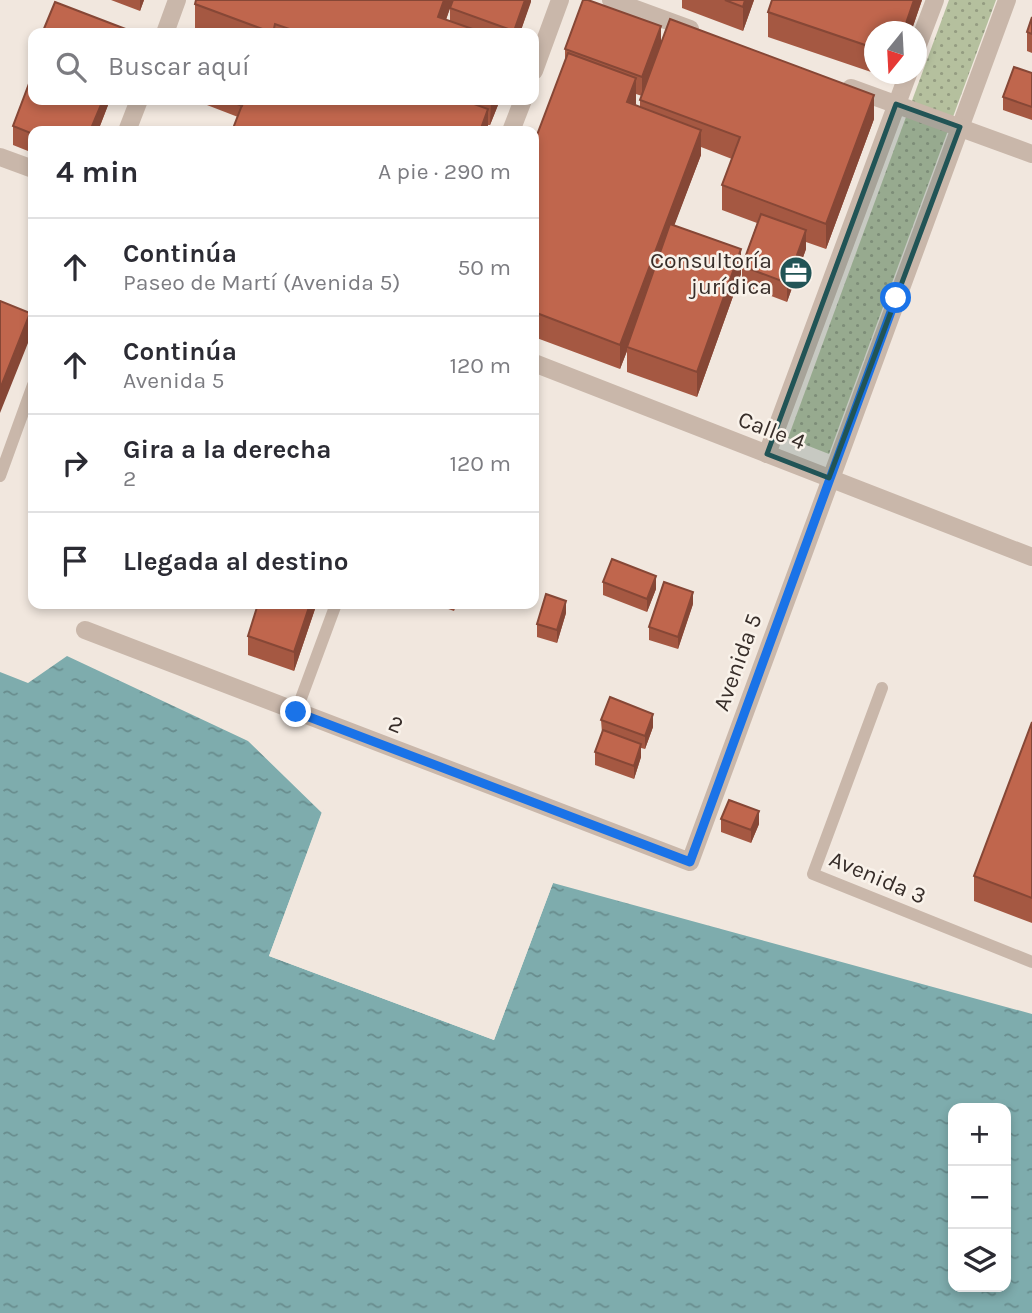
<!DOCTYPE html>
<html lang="es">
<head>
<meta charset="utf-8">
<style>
  :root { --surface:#fff; --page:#f2f2f3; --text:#2b2b33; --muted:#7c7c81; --line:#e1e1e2 }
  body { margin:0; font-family:Karla,sans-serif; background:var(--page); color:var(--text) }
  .controls { position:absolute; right:21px; bottom:21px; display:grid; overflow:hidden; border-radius:14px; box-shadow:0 4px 10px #0003 }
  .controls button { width:63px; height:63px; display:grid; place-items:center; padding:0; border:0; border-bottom:2px solid var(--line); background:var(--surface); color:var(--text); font:35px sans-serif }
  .compass { position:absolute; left:864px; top:21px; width:63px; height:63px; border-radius:50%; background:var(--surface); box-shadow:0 4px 10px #0003; rotate:198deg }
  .stop { position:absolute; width:21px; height:21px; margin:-16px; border:5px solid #1a73e8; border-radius:50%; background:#fff }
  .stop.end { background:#1a73e8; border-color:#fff; box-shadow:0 2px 7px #0008 }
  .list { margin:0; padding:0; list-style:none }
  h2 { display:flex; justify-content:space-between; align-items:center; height:91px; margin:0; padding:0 28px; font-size:30px }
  h2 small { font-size:23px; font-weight:400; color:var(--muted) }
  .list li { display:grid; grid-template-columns:46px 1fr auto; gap:21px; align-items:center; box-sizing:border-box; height:98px; padding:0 28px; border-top:2px solid var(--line) }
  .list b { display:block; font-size:26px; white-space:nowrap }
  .list p { margin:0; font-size:23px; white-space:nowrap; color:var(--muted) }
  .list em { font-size:23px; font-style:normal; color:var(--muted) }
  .icon { flex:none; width:38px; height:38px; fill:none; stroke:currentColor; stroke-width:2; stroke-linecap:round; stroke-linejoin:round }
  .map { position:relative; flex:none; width:1032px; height:1313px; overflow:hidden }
  .search { position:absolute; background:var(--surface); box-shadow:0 4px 10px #0003; left:28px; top:28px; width:511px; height:77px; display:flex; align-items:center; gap:18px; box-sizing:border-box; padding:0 24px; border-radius:14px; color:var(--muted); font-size:26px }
  .panel { position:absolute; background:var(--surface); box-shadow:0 4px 10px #0003; left:28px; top:126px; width:511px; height:483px; border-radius:14px }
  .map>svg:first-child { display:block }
</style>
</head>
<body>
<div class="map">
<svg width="1032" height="1313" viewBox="0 0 1032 1313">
  <defs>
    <pattern id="park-dots" width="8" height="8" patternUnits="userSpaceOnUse" patternTransform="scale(1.75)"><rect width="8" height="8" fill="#b5c09e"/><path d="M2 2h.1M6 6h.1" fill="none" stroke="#949c81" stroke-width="1.8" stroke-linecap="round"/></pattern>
    <pattern id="water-ripples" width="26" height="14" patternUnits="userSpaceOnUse" patternTransform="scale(1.75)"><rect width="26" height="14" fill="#7eacad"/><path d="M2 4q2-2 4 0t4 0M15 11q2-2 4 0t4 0" fill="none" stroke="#688c8d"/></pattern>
  </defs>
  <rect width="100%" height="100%" fill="#f1e7de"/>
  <path fill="url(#park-dots)" d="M949,0H996L829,454L788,438Z"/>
  <path fill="url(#water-ripples)" fill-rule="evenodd" d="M67,656L248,741L322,813L269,956L494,1040L553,883L1032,1014V1313H0V672L28,683ZM953,1108H1006V1287H953Z"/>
  <path fill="#f1e7de" d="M323,809L325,814L273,954L492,1036L550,882L554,880L494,1040L269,956Z"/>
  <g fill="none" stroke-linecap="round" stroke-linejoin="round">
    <path stroke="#c9b7aa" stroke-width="12" d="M0,476L33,385
      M882,688L813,874L1032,962
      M296,712L336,604"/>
    <path stroke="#c9b7aa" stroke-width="18" d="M916,50L935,0
      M534,71L560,0
      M511,131L523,100
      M767,454L908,74
      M85,630L690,862L1007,0"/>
    <path stroke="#c9b7aa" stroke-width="18" d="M611,0L690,29
      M165,33L177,0
      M851,88L1032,154
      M127,131L139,100
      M0,157L33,169
      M534,363L1032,557"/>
  </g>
  <path fill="#a55842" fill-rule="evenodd" d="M111,0H144L140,11Z
    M531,0L520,33H207L195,29V4ZM450,8V21L446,20Z
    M682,0H754L743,31L682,8Z
    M922,0L911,32H874V73L768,37V12Z
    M1032,17V53L1027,51V32Z
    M661,45L874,119L826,249L806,242V249L787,302L742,285V266L757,223L722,210V185L732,159L701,147V155L674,225L741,274L697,397L627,372V351L620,369L534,337V143L565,61V49ZM636,94L642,96L640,100V107L636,105Z
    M1032,73V120L1003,110V97Z
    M877,74H897L895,80Z
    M33,100H110L98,131H33V153L13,145V126Z
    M194,100H327L330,101V100H500L490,125H488V131L238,117Z
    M603,582L656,589L647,612L603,595Z
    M315,604V609L294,671L248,655V636Z
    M434,604H457L454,611Z
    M693,604L678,649L649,640V627Z
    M566,613L557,643L537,637V624Z
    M601,720L653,727L645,749L641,748V757L634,779L595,765V752L602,733Z
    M1032,722V923L974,901V876Z
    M721,819L759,824L751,843L721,832Z"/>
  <path fill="#864736" d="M140,0H144L140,11Z
    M444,0H453L441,33L438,17Z
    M525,0H531V2L520,33H514Z
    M745,0H754L743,31V7Z
    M914,0H922L911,32H903Z
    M661,26V45L642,96V77Z
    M636,78V103L627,127V102Z
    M874,95V119L826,249V224Z
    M103,100H110L98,131H90Z
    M491,100H500L490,125Z
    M488,109V131H480Z
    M701,130V155L628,348L627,347V351L620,369V345Z
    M806,230V249L787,302V283Z
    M741,249V274L697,397V372Z
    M30,313V338L0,413V389Z
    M656,576V589L647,612V599Z
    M693,592V604L678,649V637Z
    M566,601V613L557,643V630Z
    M310,604H315V609L294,671V652Z
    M653,714V727L645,749V736Z
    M641,744V757L634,779V766Z
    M759,811V824L751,843V830Z"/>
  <path fill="#c0664d" stroke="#864736" stroke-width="2" d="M196,0H444L438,17L484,33H301L275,24L273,33L195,4Z
    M453,0H525L514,31L450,8Z
    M583,0H588L661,26L642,77L565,49Z
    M725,0H745L743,7Z
    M772,0H914L903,32H874V48L768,12Z
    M55,2L136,33H48L43,31Z
    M1032,17V34L1027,32Z
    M670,19L874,95L826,224L722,185L740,137L640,100Z
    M568,53L636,78L627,102L701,130L620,345L534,312V143Z
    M1014,67L1032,73V107L1003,97Z
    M33,73V100H103L90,131H33V134L13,126Z
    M227,100H244L242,106Z
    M244,100H327L330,101V100H463L488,109L480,131H232Z
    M761,214L806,230L787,283L742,266Z
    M670,224L741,249L697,372L627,347Z
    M0,301L30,313L0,389Z
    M612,559L656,576L647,599L603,582Z
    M664,582L693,592L678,637L649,627Z
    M546,594L566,601L557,630L537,624Z
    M258,604H310L294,652L248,636Z
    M610,697L653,714L645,736L601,720Z
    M1032,722V898L974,876Z
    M603,730L641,744L634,766L595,752Z
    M729,800L759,811L751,830L721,819Z"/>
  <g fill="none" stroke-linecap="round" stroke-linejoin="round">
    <path stroke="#1a73e8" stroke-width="9" d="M296,712L690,862L896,298"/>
  </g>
  <path fill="#215456" fill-opacity="0.2" stroke="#215456" stroke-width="5" stroke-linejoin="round" d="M896,104L960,127L829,478L767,454Z"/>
  <defs>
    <symbol id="office-disc" viewBox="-11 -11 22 22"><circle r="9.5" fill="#215456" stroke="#f9f2ea"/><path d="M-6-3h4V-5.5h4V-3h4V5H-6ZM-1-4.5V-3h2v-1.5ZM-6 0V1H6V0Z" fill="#fff"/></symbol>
  </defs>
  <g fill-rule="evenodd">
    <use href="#office-disc" x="777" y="254" width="38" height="38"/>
  </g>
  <g text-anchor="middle" stroke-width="5" stroke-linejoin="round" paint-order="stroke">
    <g font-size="23" fill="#372d29" stroke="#f9f2ea" text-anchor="end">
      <text x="772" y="268">Consultoría<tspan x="772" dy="26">jurídica</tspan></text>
    </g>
    <g font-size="23" fill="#372d29" stroke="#f9f2ea">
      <text transform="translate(772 430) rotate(21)" y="8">Calle 4</text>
      <text transform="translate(737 662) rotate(-70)" y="8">Avenida 5</text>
      <text transform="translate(396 724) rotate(21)" y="8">2</text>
      <text transform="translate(878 877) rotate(23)" y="8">Avenida 3</text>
    </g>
  </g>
</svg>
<div class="controls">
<button>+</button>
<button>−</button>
<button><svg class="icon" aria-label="layers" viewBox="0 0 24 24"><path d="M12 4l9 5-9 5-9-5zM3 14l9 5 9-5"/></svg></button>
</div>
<svg class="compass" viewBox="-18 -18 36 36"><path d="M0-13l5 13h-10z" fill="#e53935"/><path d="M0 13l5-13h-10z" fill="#7c7c81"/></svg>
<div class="stop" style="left:896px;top:298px"></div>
<div class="stop end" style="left:296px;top:712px"></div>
<div class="search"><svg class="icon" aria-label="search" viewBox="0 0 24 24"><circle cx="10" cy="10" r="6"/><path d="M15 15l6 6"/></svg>Buscar aquí</div>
<section class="panel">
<h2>4 min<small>A pie · 290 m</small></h2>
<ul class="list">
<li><svg class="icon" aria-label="ahead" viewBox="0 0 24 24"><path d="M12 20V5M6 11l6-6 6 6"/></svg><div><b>Continúa</b><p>Paseo de Martí (Avenida 5)</p></div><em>50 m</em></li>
<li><svg class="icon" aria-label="ahead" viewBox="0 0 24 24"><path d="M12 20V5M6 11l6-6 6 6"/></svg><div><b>Continúa</b><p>Avenida 5</p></div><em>120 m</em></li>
<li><svg class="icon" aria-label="right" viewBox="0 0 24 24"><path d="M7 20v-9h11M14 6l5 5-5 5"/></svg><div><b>Gira a la derecha</b><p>2</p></div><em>120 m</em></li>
<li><svg class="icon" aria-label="arrive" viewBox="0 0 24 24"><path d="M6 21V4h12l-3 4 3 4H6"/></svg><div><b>Llegada al destino</b></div></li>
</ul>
</section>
</div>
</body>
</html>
